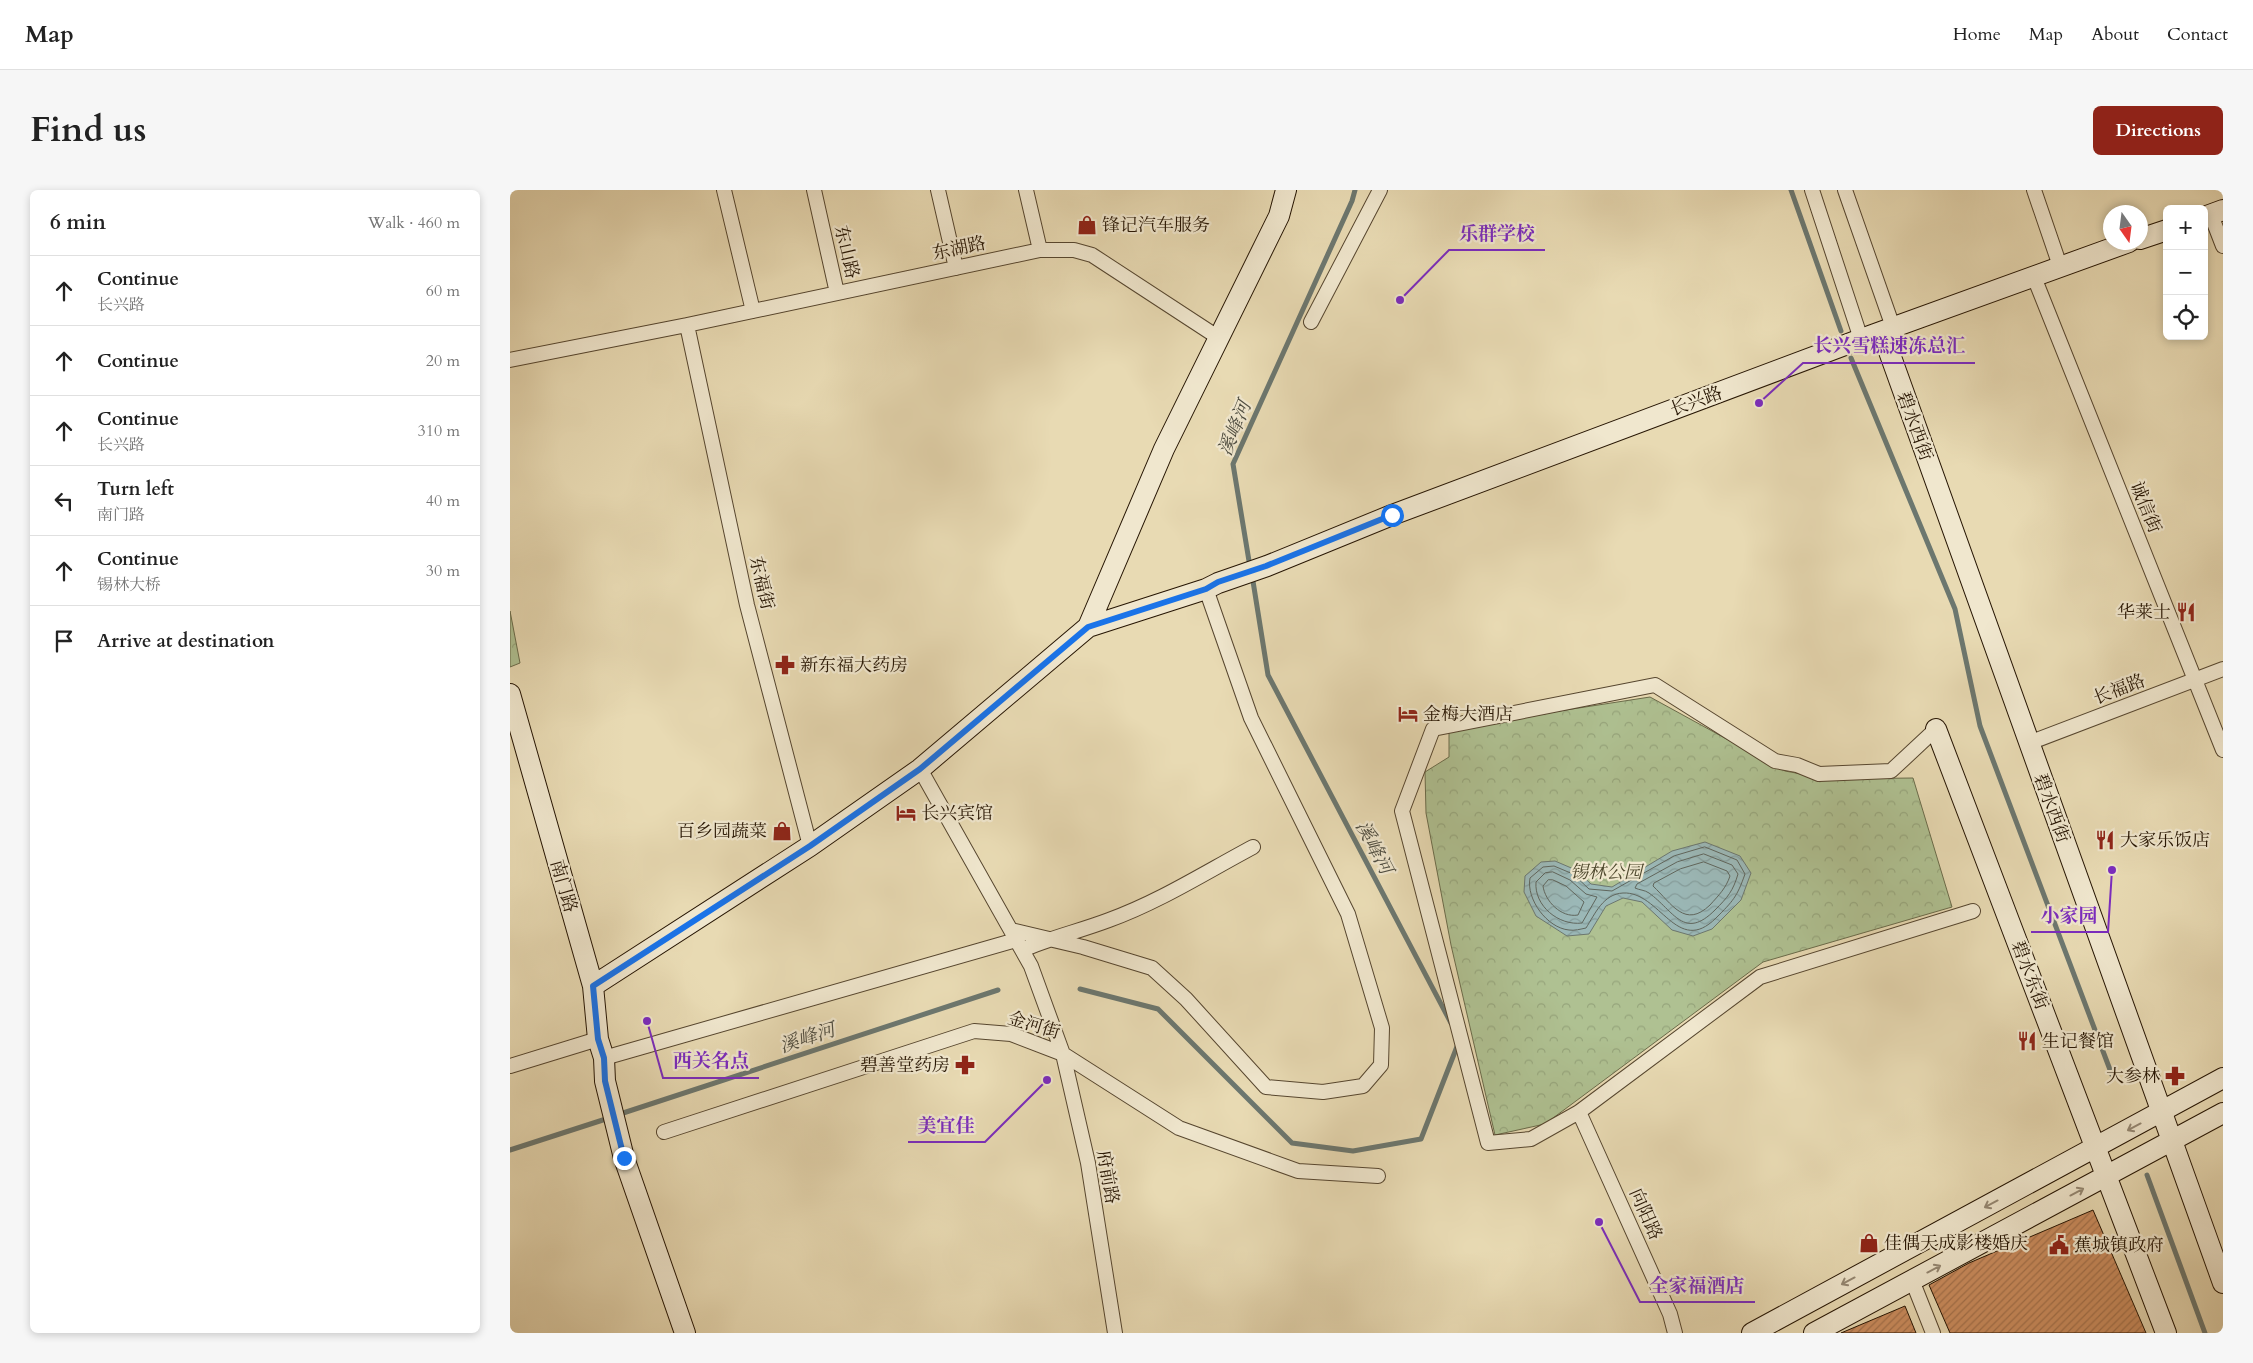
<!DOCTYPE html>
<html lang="en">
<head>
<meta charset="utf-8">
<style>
  :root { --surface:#fff; --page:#f6f6f6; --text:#222; --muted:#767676; --line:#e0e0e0; --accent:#8f2418 }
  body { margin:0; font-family:Cardo,"Noto Serif SC",serif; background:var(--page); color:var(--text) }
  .controls { position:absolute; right:15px; top:15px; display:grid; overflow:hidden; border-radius:8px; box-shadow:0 2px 8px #0003 }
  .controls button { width:45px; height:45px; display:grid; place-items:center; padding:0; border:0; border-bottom:1px solid var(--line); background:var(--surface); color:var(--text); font:25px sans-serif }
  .compass { position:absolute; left:1593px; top:15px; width:45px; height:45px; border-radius:50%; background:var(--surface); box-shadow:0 2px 8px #0003; rotate:166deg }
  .stop { position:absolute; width:15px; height:15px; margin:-11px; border:4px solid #1a73e8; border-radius:50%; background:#fff }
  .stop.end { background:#1a73e8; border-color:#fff; box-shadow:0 1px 5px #0008 }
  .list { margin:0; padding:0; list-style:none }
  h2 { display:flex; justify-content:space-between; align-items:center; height:65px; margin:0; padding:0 20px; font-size:21px }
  h2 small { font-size:16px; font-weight:400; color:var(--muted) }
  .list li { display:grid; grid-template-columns:32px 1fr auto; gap:15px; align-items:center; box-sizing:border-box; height:70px; padding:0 20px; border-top:1px solid var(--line) }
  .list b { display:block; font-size:19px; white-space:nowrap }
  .list p { margin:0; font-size:16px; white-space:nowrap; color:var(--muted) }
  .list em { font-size:16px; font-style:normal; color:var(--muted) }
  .icon { flex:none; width:28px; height:28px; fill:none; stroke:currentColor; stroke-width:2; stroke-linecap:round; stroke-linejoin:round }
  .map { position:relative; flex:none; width:1713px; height:1143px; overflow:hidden; border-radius:8px }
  header { display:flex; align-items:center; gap:30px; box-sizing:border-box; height:70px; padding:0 25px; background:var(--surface); border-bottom:1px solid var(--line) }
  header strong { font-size:24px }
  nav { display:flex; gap:28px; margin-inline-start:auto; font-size:18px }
  .intro { display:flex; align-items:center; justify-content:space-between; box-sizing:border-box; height:120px; padding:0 30px }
  h1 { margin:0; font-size:35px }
  .button { padding:12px 22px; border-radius:8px; background:var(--accent); color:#fff; font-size:18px; font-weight:700 }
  main { display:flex; gap:30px; padding:0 30px }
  aside { flex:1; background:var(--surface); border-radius:8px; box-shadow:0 2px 8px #0003 }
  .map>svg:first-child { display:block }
</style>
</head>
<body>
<header>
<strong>Map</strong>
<nav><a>Home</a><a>Map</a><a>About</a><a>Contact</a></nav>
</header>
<div class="intro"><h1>Find us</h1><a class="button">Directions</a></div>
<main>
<aside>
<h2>6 min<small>Walk · 460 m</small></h2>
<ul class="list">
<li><svg class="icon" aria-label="ahead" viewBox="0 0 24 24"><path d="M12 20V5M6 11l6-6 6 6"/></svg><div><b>Continue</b><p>长兴路</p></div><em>60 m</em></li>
<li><svg class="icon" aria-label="ahead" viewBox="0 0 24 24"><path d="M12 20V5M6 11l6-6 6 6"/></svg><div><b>Continue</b></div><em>20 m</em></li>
<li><svg class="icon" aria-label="ahead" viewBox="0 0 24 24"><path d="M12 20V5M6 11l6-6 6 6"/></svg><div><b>Continue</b><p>长兴路</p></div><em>310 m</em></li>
<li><svg class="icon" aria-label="left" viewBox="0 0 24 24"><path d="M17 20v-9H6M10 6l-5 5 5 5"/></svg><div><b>Turn left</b><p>南门路</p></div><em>40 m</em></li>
<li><svg class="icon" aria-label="ahead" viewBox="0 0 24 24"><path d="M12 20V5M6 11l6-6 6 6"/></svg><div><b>Continue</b><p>锡林大桥</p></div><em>30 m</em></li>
<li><svg class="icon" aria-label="arrive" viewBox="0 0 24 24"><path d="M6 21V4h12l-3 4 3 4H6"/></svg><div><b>Arrive at destination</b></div></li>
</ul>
</aside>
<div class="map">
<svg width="1713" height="1143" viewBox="0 0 1713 1143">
  <defs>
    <pattern id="park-crowns" width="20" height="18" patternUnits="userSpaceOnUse" patternTransform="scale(1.25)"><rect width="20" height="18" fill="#afc192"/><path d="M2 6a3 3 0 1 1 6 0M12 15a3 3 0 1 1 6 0" fill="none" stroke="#96a57c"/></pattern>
    <pattern id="water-waves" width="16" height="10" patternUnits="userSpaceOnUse" patternTransform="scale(1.25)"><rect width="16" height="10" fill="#9bb8b7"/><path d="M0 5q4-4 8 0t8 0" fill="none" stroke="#859d9c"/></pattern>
    <pattern id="building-hatch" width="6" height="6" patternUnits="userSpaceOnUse" patternTransform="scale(1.25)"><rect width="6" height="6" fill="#cb8d5f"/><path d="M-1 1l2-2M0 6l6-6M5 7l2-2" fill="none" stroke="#a5724c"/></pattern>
  </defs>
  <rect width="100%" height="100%" fill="#e8dab3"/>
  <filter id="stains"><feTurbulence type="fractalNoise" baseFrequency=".004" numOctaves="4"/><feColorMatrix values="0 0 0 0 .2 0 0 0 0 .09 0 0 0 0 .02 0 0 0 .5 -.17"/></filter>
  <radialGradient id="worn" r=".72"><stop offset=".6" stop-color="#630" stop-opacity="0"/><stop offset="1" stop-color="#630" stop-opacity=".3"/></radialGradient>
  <path fill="url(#park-crowns)" stroke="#6a6b4a" d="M0,421L10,473L0,477Z
    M1140,507L1275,581L1318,589L1403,588L1442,717L1253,772L1035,934L985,945L941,755L916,623L915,582L939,567V538Z"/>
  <path fill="url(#water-waves)" stroke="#6c776f" d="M1195,652L1230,666L1241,683L1231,710L1202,739L1183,746L1162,740L1132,712L1113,708L1096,716L1079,744L1057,746L1026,726L1014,702L1015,686L1031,672L1045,671L1066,680L1081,694L1102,697L1162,661Z"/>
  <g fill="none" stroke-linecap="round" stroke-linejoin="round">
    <path stroke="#60665d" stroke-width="1" d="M1195,657L1227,670L1235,684C1227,707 1223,711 1206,728C1167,767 1150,701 1113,703C1093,704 1085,724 1076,738C1071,739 1064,741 1059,740C1037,738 1016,709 1020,688L1033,677L1044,676L1063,684L1079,699L1102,701L1164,666Z
      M1194,664L1222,675L1228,684C1223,701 1218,707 1205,720C1174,751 1164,721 1139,703C1135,700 1129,700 1125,698L1127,694L1167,672Z
      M1194,672L1217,681L1220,686C1216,698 1209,705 1200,715C1175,739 1162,714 1143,696L1144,693L1170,679Z
      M1043,682L1060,690L1076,704L1087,707L1072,733C1049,736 1024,716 1026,692L1035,683Z
      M1043,690L1056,696L1074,712L1068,725C1051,728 1035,711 1033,696L1038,690Z"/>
    <path stroke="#6c776f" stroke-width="5" d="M1281,0L1331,141
      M1341,168L1445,419L1470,536L1602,885
      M740,377L723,274L842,11L845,0
      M742,385L758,485L941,833
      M570,799L648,819L782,953L843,961L911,949L948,854
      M107,925L488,800
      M0,960L99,928
      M1637,985L1695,1143"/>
  </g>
  <path fill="url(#building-hatch)" stroke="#261503" d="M1583,1020L1636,1143H1440L1419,1095L1459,1073Z
    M1395,1116L1406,1143H1331Z"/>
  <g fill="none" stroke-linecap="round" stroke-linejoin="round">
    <defs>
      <path id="street" d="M214,0L243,121
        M304,0L327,103
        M428,0L446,78
        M516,0L530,60
        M1302,0L1351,149
        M1335,0L1383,137
        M1524,0L1550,76
        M1701,25L1713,56
        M1524,87L1713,560
        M801,132L870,0
        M177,135L237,415L300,656
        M0,170L177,135L530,60H564L582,65L709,148
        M1426,539L1381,581L1309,584L1287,575L1265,571L1145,495L923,539L892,621L978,953L1021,949L1069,922L1250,787L1463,721
        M1519,553L1713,479
        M410,579L521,776L553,864L578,973L605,1143
        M501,740L573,757L642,778L676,809L756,897L813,902L853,896L871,875L872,838L838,724L741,528L696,399
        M512,760C540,748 570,741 599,730C649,712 696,682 743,657
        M94,868L506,750
        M0,876L88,849
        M1069,922L1160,1124L1165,1143
        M154,942L464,841L501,844L553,864L669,938L788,981L868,986
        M1402,1090L1423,1143"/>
      <path id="secondary" d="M1694,27L1713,20
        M1630,49L1657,40
        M1372,142L1713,1093
        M578,437L654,259L769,26L776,0
        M0,504L83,796L88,849L94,868L95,891L114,968L175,1143
        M1426,539L1656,1143
        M83,796L300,656L410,579L578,437L696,399L708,393L757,376L882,325L1351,149L1619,52
        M1242,1143L1713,888
        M1304,1143L1713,923"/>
    </defs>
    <use href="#street" stroke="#56462f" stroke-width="16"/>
    <use href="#secondary" stroke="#261503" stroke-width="22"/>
    <use href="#street" stroke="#f0e7ce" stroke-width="14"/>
    <use href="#secondary" stroke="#f0e7ce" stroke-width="20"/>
  </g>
  <defs><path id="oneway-shaft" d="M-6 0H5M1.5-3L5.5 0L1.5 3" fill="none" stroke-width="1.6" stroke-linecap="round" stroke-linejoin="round" transform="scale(1.25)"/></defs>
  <g stroke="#958873">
    <use href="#oneway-shaft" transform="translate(1624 937) rotate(152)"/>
    <use href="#oneway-shaft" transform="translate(1567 1002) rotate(-28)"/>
    <use href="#oneway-shaft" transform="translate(1481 1014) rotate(152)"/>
    <use href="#oneway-shaft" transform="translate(1424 1079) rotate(-28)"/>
    <use href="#oneway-shaft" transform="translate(1338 1091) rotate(152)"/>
  </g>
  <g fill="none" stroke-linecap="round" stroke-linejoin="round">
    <path stroke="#1a73e8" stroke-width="6" d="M114,968L95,891L94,868L88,849L83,796L300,656L410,579L578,437L696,399L708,392L756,376L882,325"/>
  </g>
  <defs>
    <symbol id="shop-bare" viewBox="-9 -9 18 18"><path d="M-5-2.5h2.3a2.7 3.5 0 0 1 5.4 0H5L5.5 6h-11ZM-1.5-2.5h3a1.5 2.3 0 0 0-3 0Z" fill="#8f2418" stroke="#f0e7ce" stroke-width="2.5" paint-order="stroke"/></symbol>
    <symbol id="restaurant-bare" viewBox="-9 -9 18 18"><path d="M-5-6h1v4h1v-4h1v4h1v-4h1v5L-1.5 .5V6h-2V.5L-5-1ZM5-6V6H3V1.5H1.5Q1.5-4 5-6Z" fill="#8f2418" stroke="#f0e7ce" stroke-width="2.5" paint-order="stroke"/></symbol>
    <symbol id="pharmacy-bare" viewBox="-9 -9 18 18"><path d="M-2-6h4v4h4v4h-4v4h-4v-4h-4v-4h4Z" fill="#8f2418" stroke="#f0e7ce" stroke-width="2.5" paint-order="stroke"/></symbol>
    <symbol id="hotel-bare" viewBox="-9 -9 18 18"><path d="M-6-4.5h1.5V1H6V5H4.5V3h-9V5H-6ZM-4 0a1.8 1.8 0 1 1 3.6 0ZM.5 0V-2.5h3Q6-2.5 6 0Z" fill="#8f2418" stroke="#f0e7ce" stroke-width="2.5" paint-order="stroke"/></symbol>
    <symbol id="civic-bare" viewBox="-9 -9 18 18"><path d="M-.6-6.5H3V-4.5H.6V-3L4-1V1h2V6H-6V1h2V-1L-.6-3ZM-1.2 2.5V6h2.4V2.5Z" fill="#8f2418" stroke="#f0e7ce" stroke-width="2.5" paint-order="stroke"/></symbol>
  </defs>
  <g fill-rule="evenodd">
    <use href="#shop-bare" x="563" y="21" width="28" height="28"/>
    <use href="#restaurant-bare" x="1662" y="408" width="28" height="28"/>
    <use href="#pharmacy-bare" x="261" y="461" width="28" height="28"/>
    <use href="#hotel-bare" x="884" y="510" width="28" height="28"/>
    <use href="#hotel-bare" x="382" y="609" width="28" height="28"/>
    <use href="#shop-bare" x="258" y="627" width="28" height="28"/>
    <use href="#restaurant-bare" x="1581" y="636" width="28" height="28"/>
    <use href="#restaurant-bare" x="1503" y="837" width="28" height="28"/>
    <use href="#pharmacy-bare" x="441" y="861" width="28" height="28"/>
    <use href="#pharmacy-bare" x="1651" y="872" width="28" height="28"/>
    <use href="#shop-bare" x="1345" y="1039" width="28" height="28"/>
    <use href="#civic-bare" x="1535" y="1041" width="28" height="28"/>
  </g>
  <g text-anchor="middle" stroke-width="4.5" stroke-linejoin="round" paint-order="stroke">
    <g font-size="18" fill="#261503" stroke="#f0e7ce" text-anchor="start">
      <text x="592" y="41">锋记汽车服务</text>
      <text x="1661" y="428" text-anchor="end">华莱士</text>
      <text x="290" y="481">新东福大药房</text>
      <text x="913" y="530">金梅大酒店</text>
      <text x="411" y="629">长兴宾馆</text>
      <text x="257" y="647" text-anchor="end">百乡园蔬菜</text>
      <text x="1610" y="656">大家乐饭店</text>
      <text x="1532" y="857">生记餐馆</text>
      <text x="440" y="881" text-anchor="end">碧善堂药房</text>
      <text x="1650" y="892" text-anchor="end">大参林</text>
      <text x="1374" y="1059">佳偶天成影楼婚庆</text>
      <text x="1564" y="1061">蕉城镇政府</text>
    </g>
    <g font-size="18" fill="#261503" stroke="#f0e7ce">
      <text transform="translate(449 58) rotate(-12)" y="6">东湖路</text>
      <text transform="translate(337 62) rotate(77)" y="6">东山路</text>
      <text transform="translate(1186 211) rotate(-20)" y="6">长兴路</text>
      <text transform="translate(1405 236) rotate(70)" y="6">碧水西街</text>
      <text transform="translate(1636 317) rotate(68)" y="6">诚信街</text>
      <text transform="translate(252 393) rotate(77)" y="6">东福街</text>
      <text transform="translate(1609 499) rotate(-21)" y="6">长福路</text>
      <text transform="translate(1542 618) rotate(70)" y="6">碧水西街</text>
      <text transform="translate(54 696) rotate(74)" y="6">南门路</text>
      <text transform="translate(1520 785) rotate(69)" y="6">碧水东街</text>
      <text transform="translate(524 835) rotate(17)" y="6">金河街</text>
      <text transform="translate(598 987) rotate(80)" y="6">府前路</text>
      <text transform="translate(1136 1024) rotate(66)" y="6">向阳路</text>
    </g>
    <g font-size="18" font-style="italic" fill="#4f492e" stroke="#f0e7ce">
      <text x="1096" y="688">锡林公园</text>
    </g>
    <g font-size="19" font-style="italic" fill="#4f4e42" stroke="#f0e7ce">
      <text transform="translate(724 238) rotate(-68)" y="7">溪峰河</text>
      <text transform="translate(865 657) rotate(62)" y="7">溪峰河</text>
      <text transform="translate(297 847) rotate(-18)" y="7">溪峰河</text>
    </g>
  </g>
  <path fill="none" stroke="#7b2cbf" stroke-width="2" d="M890 110L939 60H1035M1249 213L1293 173H1465M1602 680L1598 742H1521M137 831L153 888H249M537 890L475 952H398M1089 1032L1130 1112H1245"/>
  <g fill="#7b2cbf" stroke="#f0e7ce" stroke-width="2">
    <circle cx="890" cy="110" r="5"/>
    <circle cx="1249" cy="213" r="5"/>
    <circle cx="1602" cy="680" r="5"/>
    <circle cx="137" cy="831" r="5"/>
    <circle cx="537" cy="890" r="5"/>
    <circle cx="1089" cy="1032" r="5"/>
  </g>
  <g font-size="19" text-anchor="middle" font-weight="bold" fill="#7b2cbf" stroke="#f0e7ce" stroke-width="4.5" stroke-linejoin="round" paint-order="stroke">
    <text x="987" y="50">乐群学校</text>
    <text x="1379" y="162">长兴雪糕速冻总汇</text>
    <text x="1559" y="732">小家园</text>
    <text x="201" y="877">西关名点</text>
    <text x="436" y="942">美宜佳</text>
    <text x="1187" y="1102">全家福酒店</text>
  </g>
  <rect width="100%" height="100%" filter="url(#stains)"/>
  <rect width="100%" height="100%" fill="url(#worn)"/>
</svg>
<div class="controls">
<button>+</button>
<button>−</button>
<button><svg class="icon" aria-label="locate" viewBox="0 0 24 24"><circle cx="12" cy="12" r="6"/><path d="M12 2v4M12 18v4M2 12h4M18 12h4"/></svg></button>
</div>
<svg class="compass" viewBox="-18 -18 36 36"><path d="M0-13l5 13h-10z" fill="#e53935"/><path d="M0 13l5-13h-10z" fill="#767676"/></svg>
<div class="stop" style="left:882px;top:325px"></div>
<div class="stop end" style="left:114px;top:968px"></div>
</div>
</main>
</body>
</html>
